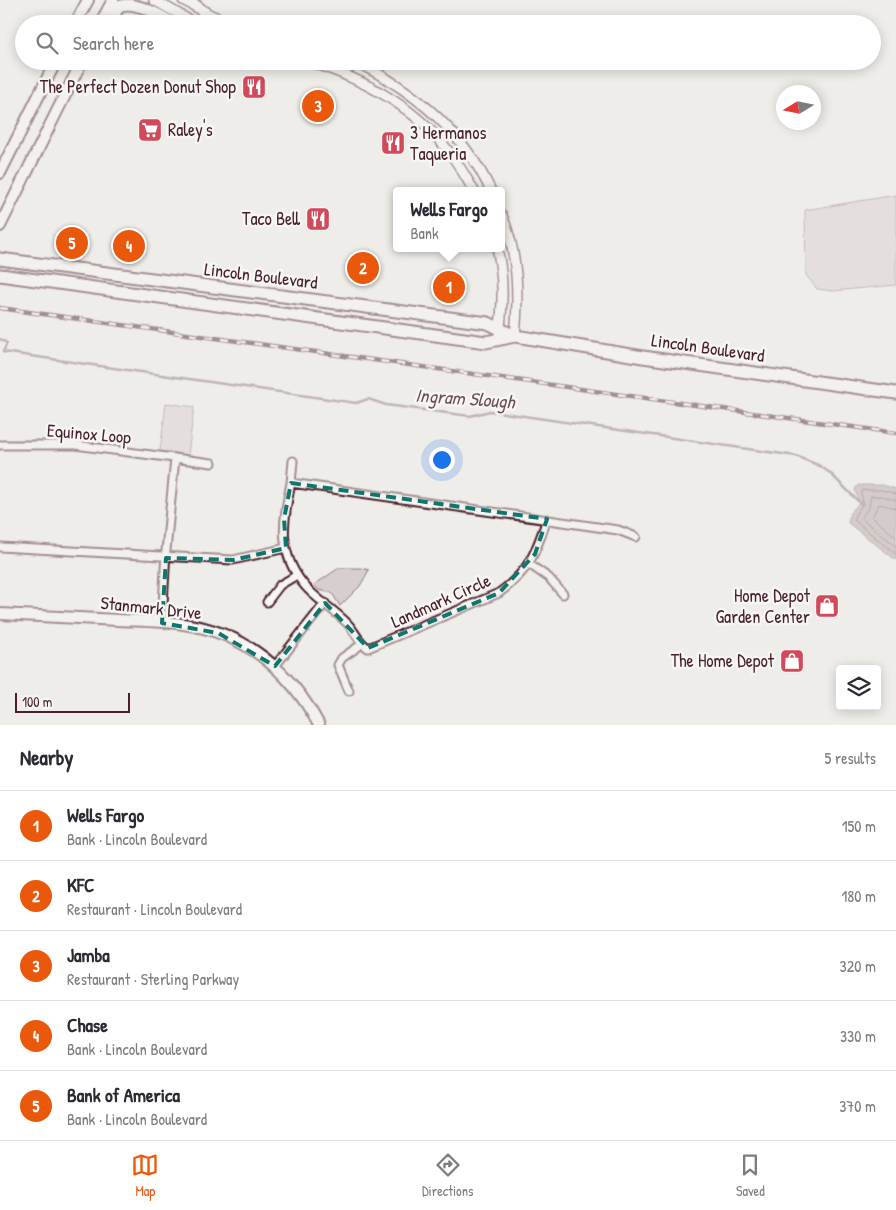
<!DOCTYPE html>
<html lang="en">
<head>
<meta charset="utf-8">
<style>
  :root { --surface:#fff; --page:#f2f2f3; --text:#2b2b33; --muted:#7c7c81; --line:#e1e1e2; --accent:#ea580c }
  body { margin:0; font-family:"Patrick Hand",sans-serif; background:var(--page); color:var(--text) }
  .controls { position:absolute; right:15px; bottom:15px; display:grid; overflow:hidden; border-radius:5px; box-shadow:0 2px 12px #0003 }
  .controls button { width:45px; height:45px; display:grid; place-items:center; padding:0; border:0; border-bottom:1px solid var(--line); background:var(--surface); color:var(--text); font:25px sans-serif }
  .compass { position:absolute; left:776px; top:85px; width:45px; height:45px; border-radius:50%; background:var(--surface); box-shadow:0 2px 12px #0003; rotate:260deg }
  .scale { position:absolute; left:15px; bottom:12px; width:115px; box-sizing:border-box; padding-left:5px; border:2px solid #4a1f2b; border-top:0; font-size:14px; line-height:18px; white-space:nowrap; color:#4a1f2b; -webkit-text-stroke:4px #f6f6f2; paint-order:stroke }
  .you { position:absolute; left:441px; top:459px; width:18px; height:18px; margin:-12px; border:4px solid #fff; border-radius:50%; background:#1a73e8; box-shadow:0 0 0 8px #1a73e833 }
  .badge { display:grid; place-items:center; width:32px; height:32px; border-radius:50%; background:var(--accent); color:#fff; font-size:16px; font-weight:700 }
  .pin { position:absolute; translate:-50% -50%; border:2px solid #fff; box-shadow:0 1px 5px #0006 }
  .popup { position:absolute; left:393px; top:187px; width:112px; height:65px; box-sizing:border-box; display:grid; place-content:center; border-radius:5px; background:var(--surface); filter:drop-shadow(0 1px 4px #0005); font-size:16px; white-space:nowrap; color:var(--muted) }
  .popup b { font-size:19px; color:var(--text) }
  .popup::after { content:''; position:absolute; left:50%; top:100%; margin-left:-10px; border:10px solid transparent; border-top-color:var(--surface) }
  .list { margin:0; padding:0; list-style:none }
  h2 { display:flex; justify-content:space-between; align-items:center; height:65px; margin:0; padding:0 20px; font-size:21px }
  h2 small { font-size:16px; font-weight:400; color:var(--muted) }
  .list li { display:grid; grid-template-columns:32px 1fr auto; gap:15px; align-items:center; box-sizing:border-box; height:70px; padding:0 20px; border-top:1px solid var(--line) }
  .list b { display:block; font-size:19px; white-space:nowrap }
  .list p { margin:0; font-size:16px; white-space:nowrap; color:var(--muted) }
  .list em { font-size:16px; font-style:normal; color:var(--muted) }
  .icon { flex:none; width:28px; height:28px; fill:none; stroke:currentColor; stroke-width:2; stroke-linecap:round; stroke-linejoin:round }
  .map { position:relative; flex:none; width:896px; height:725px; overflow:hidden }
  .search { position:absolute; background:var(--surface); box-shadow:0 2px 12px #0003; left:15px; right:15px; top:15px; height:55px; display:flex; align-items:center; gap:12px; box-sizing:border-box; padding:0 18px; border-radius:28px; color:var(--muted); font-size:19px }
  .sheet { height:415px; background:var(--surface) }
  nav { display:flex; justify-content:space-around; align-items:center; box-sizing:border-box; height:70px; border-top:1px solid var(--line); background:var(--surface); font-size:14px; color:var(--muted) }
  nav a { display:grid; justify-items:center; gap:2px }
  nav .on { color:var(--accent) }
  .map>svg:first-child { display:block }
</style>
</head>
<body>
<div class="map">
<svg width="896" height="725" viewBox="0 0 896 725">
  <rect width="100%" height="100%" fill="#efedea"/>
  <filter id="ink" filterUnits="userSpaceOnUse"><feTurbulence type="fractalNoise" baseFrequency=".02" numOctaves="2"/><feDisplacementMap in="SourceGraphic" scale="10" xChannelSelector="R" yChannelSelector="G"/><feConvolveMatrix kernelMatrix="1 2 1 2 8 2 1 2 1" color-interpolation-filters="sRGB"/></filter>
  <g filter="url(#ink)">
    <path fill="#d7cfce" stroke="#90777c" d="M896,195V285L833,291L817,289L806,275L805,210Z
      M166,403L194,407L188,455L160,451Z
      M339,568H361L369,570L360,586L340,606L332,593L319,590L314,585Z"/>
    <path fill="#b4a4a5" stroke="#8a6f74" d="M858,485H883L896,489V560L848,523L850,513L859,503L855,489Z"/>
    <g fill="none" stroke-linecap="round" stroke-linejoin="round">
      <path stroke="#74545c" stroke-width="1" d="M896,494L882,490H862L861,493L863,504L855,515L854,520L896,554
        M896,500L881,496H871L869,507L861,518L896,546
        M896,508L879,504L872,517L896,537"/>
      <path stroke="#8a6f74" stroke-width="2.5" d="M0,339L7,343L3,352L356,403L368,399L386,405L470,416L490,411L796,456L820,466L830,473L861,504"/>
      <defs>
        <path id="minor" d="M0,445H75L212,463
          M291,483L293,461
          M547,519C535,554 530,570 499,593L368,648C357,641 355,630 346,622C334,610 315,598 305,586C277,553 283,521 291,483L618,530L636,537
          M0,547L233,560L286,548
          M529,564L549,578L563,594
          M267,602L280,585L297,575
          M162,623L166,551L175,458
          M275,666L325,603
          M349,691L338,665L342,658L362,644"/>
        <path id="tertiary" d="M154,0L196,24
          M183,0L211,15L234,24
          M307,61C361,78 415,106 449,152C459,164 466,178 474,191
          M354,61C412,89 463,131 491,191
          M502,215C518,254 519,294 515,336
          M497,248C504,278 503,305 499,335"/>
        <path id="secondary" d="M189,0L204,12
          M75,24L88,0
          M100,24L113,0
          M111,24C113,19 116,10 120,6C135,0 162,16 175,24
          M194,24L195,23
          M0,173L56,61
          M0,226L82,61
          M0,614C39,616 79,618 118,620C140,621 162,621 183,624C245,632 291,672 319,725"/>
        <path id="primary" d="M0,259L488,323L515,336
          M0,275L486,342L515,336L528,338L643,357L896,393"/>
      </defs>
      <use href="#minor" stroke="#4a1f2b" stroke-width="11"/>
      <use href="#tertiary" stroke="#4a1f2b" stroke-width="12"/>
      <use href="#secondary" stroke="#4a1f2b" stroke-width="14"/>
      <use href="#primary" stroke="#4a1f2b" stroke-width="15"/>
      <use href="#minor" stroke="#f6f6f2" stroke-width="7"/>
      <use href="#tertiary" stroke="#f6f6f2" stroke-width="9"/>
      <use href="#secondary" stroke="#f6f6f2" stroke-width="10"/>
      <use href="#primary" stroke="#f6f6f2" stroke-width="11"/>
      <defs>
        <path id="rail" d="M0,308L896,433"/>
      </defs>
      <use href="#rail" stroke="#4a1f2b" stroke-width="4.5"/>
      <use href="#rail" stroke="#f6f6f2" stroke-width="2.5" stroke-dasharray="8" stroke-linecap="butt"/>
    </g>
  </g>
  <path d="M0 0H896V725H0ZM291,483L547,519L535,554L499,593L368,648L325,603L275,666L218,633L162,623L166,558L233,560L286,548L284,519Z" fill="#efedea" fill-opacity=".55" fill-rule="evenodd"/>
  <path fill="none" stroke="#0f766e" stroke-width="4" stroke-dasharray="10 6" stroke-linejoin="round" d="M291,483L547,519L535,554L499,593L368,648L325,603L275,666L218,633L162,623L166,558L233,560L286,548L284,519Z"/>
  <defs>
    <symbol id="restaurant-square" viewBox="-11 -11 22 22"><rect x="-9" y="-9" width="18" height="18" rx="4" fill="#d1495b" stroke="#f6f6f2"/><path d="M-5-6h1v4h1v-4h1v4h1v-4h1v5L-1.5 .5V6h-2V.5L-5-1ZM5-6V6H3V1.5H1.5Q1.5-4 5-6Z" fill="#fff"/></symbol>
    <symbol id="supermarket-square" viewBox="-11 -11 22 22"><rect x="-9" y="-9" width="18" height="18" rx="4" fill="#d1495b" stroke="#f6f6f2"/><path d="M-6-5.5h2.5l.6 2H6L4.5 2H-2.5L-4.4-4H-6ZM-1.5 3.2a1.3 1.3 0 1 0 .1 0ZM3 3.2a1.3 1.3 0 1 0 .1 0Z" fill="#fff"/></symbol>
    <symbol id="shop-square" viewBox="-11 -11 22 22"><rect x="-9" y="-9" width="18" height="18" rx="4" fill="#d1495b" stroke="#f6f6f2"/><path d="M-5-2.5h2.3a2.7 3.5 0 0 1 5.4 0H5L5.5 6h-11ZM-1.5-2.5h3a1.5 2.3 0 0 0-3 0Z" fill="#fff"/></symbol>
  </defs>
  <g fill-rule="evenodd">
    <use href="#restaurant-square" x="240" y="73" width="28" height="28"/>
    <use href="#supermarket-square" x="136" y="116" width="28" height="28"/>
    <use href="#restaurant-square" x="379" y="129" width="28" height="28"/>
    <use href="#restaurant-square" x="304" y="205" width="28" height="28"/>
    <use href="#shop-square" x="813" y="592" width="28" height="28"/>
    <use href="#shop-square" x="778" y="647" width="28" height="28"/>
  </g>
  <g text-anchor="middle" stroke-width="5" stroke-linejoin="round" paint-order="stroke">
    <g font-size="18" fill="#4a1f2b" stroke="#f6f6f2" text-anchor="end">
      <text x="236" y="93">The Perfect Dozen Donut Shop</text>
      <text x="168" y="136" text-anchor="start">Raley's</text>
      <text x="410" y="139" text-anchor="start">3 Hermanos<tspan x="410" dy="21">Taqueria</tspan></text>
      <text x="300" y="225">Taco Bell</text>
      <text x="810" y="602">Home Depot<tspan x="810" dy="21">Garden Center</tspan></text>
      <text x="774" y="667">The Home Depot</text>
    </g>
    <g font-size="18" fill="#4a1f2b" stroke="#f6f6f2">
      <text transform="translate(261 276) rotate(7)" y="6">Lincoln Boulevard</text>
      <text transform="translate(708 348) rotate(8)" y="6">Lincoln Boulevard</text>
      <text transform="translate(89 434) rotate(5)" y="6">Equinox Loop</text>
      <text transform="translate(441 601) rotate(-24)" y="6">Landmark Circle</text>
      <text transform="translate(151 608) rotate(6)" y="6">Stanmark Drive</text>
    </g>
    <g font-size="19" font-style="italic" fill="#6f4e56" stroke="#f6f6f2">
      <text transform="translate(465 398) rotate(4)" y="7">Ingram Slough</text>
    </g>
  </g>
</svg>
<div class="controls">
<button><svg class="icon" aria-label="layers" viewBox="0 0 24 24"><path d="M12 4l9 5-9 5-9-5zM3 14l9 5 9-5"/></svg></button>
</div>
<svg class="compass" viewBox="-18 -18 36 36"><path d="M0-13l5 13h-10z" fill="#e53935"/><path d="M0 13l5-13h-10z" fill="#7c7c81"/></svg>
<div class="scale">100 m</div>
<div class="you"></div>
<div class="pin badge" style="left:449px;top:287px">1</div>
<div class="popup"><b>Wells Fargo</b>Bank</div>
<div class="pin badge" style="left:363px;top:268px">2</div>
<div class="pin badge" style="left:318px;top:106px">3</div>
<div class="pin badge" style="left:129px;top:246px">4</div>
<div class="pin badge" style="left:72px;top:243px">5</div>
<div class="search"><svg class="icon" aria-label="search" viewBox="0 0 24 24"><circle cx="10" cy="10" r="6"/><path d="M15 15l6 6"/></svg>Search here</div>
</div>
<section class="sheet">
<h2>Nearby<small>5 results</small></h2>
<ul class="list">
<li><span class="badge">1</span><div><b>Wells Fargo</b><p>Bank · Lincoln Boulevard</p></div><em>150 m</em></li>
<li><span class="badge">2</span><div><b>KFC</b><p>Restaurant · Lincoln Boulevard</p></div><em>180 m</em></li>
<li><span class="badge">3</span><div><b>Jamba</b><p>Restaurant · Sterling Parkway</p></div><em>320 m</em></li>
<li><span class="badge">4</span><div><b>Chase</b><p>Bank · Lincoln Boulevard</p></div><em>330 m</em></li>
<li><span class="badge">5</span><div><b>Bank of America</b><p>Bank · Lincoln Boulevard</p></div><em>370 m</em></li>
</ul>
</section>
<nav>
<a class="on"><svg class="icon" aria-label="map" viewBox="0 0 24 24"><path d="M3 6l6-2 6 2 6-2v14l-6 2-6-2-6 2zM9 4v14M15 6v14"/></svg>Map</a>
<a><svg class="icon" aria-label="directions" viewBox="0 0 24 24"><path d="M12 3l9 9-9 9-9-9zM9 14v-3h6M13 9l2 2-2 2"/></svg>Directions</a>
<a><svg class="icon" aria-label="saved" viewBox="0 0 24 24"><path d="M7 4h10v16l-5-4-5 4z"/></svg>Saved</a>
</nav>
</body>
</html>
